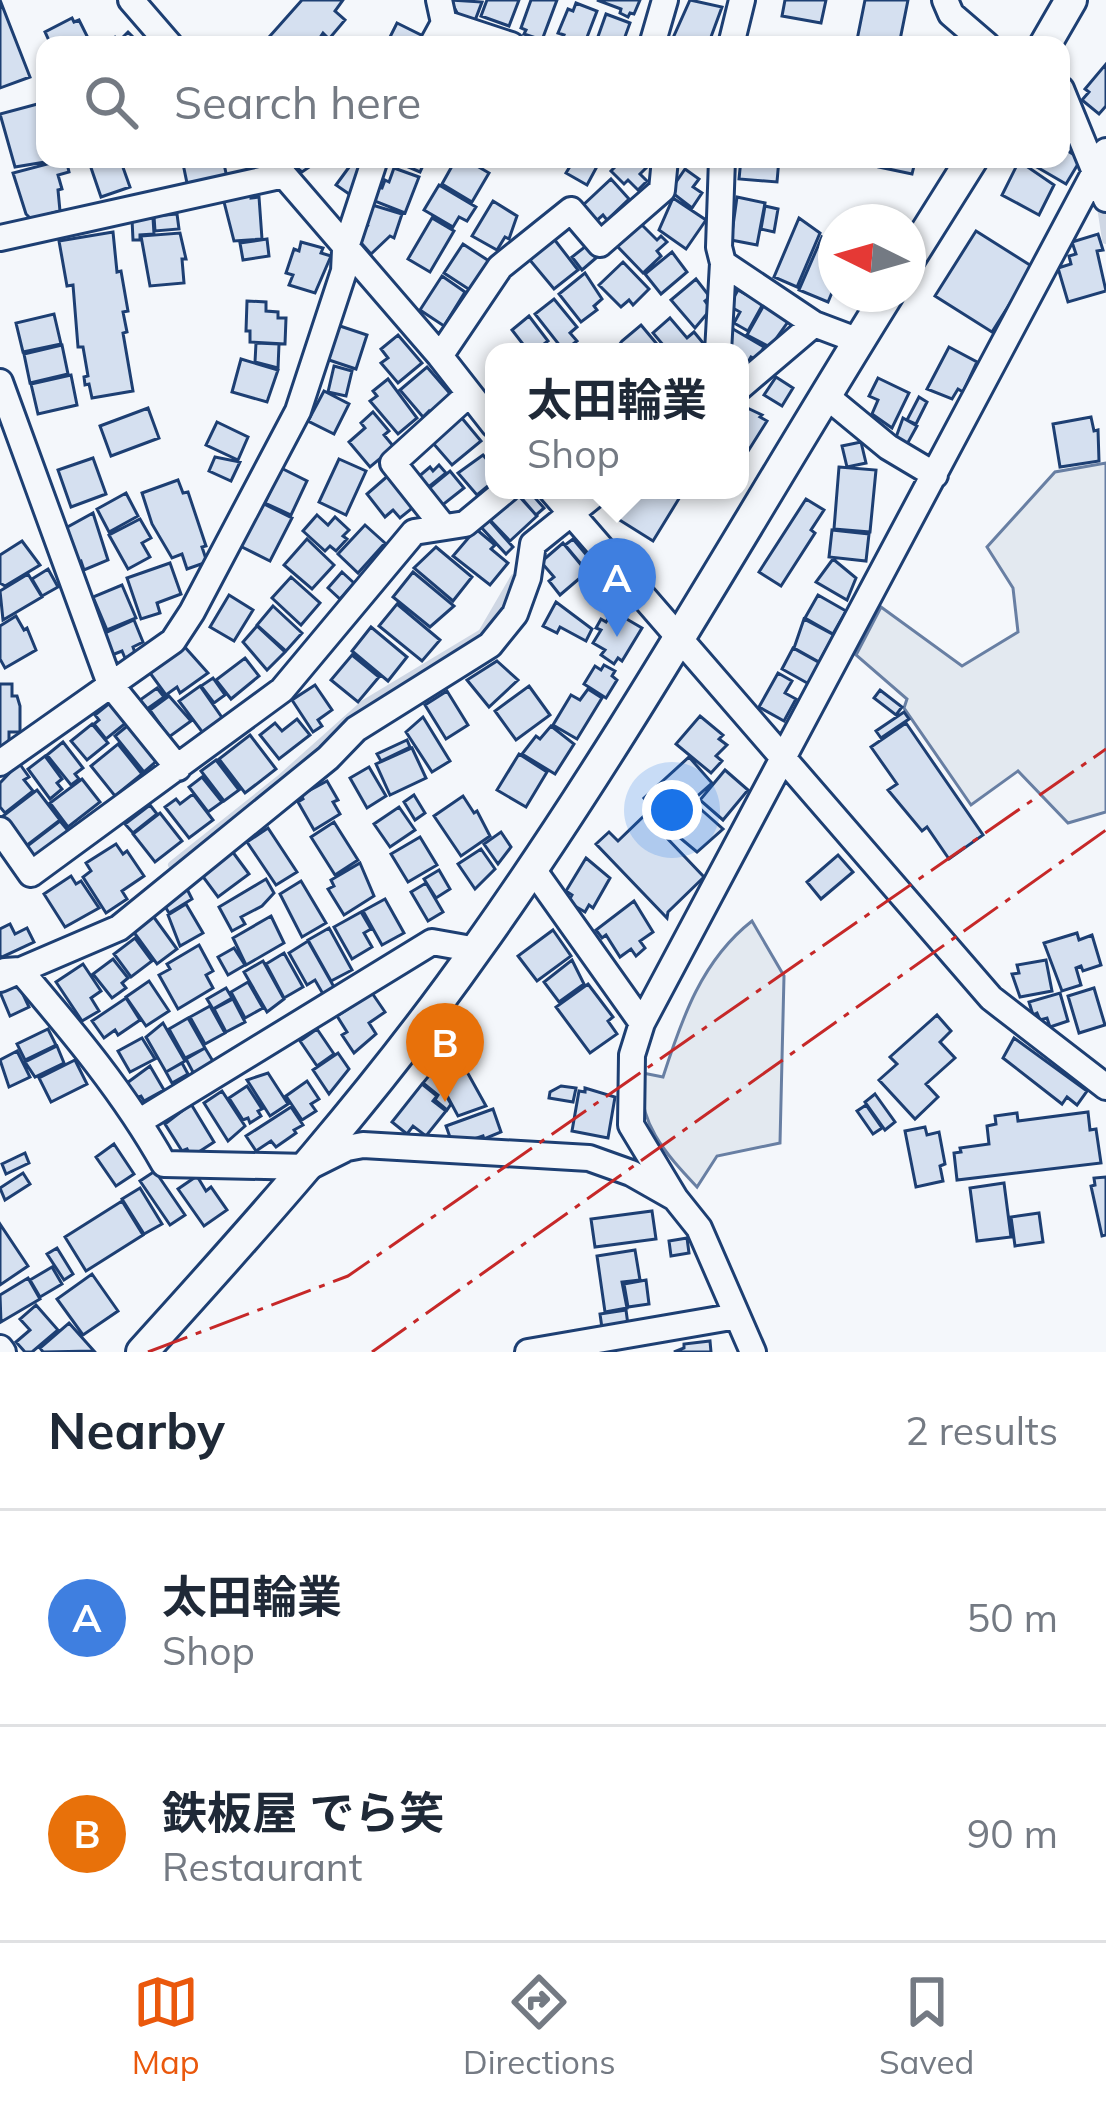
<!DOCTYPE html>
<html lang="en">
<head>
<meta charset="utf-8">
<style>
  :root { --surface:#fff; --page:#f6f6f7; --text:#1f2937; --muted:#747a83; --line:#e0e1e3; --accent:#ea580c }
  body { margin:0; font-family:Mulish,"Noto Sans JP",sans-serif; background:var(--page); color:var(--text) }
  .compass { position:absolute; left:818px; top:204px; width:108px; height:108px; border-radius:50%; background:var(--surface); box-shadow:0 3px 9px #0004; rotate:275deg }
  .you { position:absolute; left:672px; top:810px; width:42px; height:42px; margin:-30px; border:9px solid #fff; border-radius:50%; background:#1a73e8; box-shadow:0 0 0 18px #1a73e833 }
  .badge { display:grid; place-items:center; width:78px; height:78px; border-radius:50%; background:var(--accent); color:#fff; font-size:39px; font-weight:700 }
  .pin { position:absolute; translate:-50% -99px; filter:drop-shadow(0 3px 6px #0008) }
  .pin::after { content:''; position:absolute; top:63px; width:42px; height:36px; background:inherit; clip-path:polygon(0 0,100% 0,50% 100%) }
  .popup { position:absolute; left:485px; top:343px; width:264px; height:156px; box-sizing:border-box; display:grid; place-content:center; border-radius:24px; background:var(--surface); filter:drop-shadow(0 3px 9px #0005); font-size:39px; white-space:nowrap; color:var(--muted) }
  .popup b { font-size:45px; color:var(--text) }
  .popup::after { content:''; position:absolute; left:50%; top:100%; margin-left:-24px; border:24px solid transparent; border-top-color:var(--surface) }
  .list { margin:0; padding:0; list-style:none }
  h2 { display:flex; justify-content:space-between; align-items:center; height:156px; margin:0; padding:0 48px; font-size:51px }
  h2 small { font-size:39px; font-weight:400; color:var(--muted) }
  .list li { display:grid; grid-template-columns:78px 1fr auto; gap:36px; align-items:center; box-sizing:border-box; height:216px; padding:0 48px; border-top:3px solid var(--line) }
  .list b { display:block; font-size:45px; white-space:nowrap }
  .list p { margin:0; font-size:39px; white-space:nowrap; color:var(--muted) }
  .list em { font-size:39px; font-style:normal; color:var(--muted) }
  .icon { flex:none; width:66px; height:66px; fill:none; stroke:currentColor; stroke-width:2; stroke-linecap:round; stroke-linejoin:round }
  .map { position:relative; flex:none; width:1106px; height:1352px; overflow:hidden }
  .search { position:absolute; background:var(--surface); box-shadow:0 3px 9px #0004; left:36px; right:36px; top:36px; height:132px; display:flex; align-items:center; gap:30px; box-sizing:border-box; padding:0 42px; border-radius:24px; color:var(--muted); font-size:45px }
  .sheet { height:588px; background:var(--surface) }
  nav { display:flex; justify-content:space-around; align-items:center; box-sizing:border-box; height:168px; border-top:3px solid var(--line); background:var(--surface); font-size:33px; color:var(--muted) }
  nav a { display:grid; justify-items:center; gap:6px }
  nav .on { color:var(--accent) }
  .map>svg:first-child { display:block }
</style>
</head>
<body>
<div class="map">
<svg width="1106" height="1352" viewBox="0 0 1106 1352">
  <rect width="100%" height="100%" fill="#f4f7fb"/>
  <path fill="#e3e9f0" stroke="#687fa3" stroke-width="3" d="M1106,463V812L1068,823L1018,771L971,805L904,708L907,699L856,655L881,607L962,666L1018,632L1013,588L987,547L1055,472Z
    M752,921L784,976L780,1143L717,1156L697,1187C666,1154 635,1121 643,1073L663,1077C682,1018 702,960 752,921Z"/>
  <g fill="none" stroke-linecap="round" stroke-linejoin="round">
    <path stroke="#cfd7e4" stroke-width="8" d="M1100,200L1106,240
      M172,865L280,779L364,704L482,633L514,578"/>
  </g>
  <path fill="#d5e0f0" stroke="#1d3f73" stroke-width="3" d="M0,0L30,77L0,88Z
    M302,0H343L335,11L345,20L329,39L323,33L315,45H262Z
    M450,0L482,2L474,23L460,18Z
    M487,0H519L509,26L481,16Z
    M531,0H557L542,40L524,34L526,30L521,28Z
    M597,0H640L634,14L630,13L628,17L620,13L621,9Z
    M690,0L722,7L708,45H691L673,38Z
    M785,0H826L821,23L782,16Z
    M865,0H908L899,45H856Z
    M576,3L597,11L584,45H568L561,42L564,35L558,33L568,9L573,11Z
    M606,14L630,23L622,45H595Z
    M72,18L74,22L79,20L89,40L85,45H51L45,32Z
    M397,23L421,35L416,45H386Z
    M128,32L141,45H100L115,37L119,41Z
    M1106,64V106L1099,114L1082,100L1089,92L1085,89Z
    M45,102V159L51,161L15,167L0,114Z
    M1061,140V147L1081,159L1066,184L1023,159H1061Z
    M66,159L69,172L58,175L62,189L58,190L60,211L31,219L26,214L13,173Z
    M88,159H120L130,187L101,197Z
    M182,159H223L227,178L187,183Z
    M286,159H321L302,172Z
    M355,159L368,165L352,196L336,185Z
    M390,159H426L420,172Z
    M456,159H465L489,173L472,202L442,184Z
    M601,159L587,185L566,173L572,163L567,159Z
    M623,159H642L649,165L640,174L647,181L638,190L628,180L624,184L611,171Z
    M741,159H779L777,182L739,179Z
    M881,159H920L915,162L912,174L879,167Z
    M1019,161L1054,185L1039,215L1002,195Z
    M394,168L419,177L405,213L372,200L377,187L382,188L385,180L389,182Z
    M685,169L699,179L693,187L702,193L692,208L670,191Z
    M611,179L629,199L607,220L603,215L595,222L581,207Z
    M439,185L476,207L467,221L459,217L453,227L424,210Z
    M251,193V198L259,197L262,239L234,241L223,198Z
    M737,197L765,203L757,245L731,240Z
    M673,198L706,220L686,249L659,230Z
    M493,201L517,216L509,239L505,237L497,250L472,236Z
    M369,204L402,214L394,238L390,236L371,254L355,236L367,226L362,224Z
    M765,206L778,209L774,232L761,229Z
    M177,214L179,229L155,231L154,216Z
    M153,218L154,234L140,235V240H133L132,219Z
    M432,218L454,231L430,272L408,259Z
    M799,218L820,233L797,287L774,277Z
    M640,223L657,240L661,236L667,242L657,251L661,256L643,273L617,246Z
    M976,231L1033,267L992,332L935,296Z
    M113,232L117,272L121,271L128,311L123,312L127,332L123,333L133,391L92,398L89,384L85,385L84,377L88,376L83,347H78L73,285L67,286L59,241Z
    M180,233L186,259H182L184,283L150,286L141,236Z
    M1098,234L1103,250L1097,251L1106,291L1068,302L1058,268L1071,264L1069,256L1076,254L1072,242Z
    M822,237L836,246V283L828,302L799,290Z
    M267,239L269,256L243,260L240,243Z
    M554,239L578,270L554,289L529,259Z
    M301,242L323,248L321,253L331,256L315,293L289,285L293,275L286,273L294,249L299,251Z
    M463,244L489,261L470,290L444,273Z
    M586,246L596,258L582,270L572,257Z
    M672,252L687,272L661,294L645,274Z
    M623,262L649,289L633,305L629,300L621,307L599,285Z
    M585,273L602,299L594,306L597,310L581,322L559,294Z
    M442,276L465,292L444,326L420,310Z
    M696,279L710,297L705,301L711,309L695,328L671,300Z
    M738,290L763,304L748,331L734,323L740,312L729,306Z
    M554,299L577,327L570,333L577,341L564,351L535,314Z
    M247,301L266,302V311L278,312V318H286L285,344L250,342V331H246Z
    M764,305L790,319L770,347L747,335Z
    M54,314L61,344L23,352L16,323Z
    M529,316L548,341L540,347L544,352H529L512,330Z
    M670,318L687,338L694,332L708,349L704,352H669L653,333Z
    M334,324L367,335L356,369L323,358Z
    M641,325L661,349L620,352L617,348L622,341Z
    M733,329L764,347L757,360L751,357L740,376V352H733L735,348L725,343Z
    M398,335L422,363L398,383L381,363L388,358L381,349Z
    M256,343L279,344L278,368L255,362Z
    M62,345L68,374L30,383L24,354Z
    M949,347L977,362L963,392L958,389L952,399L927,389Z
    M241,359L278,370L267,402L232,392Z
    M334,366L352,371L346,396L328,392Z
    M427,367L453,397L432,415L429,411L423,417L400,390Z
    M71,375L77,405L38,414L31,384Z
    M776,377L793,388L782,406L764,395Z
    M878,378L909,393L892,428L872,414L878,400L869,396Z
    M388,379L417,418L398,434L370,401L377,396L373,391Z
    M324,391L349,404L334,434L308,421Z
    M919,397L927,402L916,424L907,420Z
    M741,405L762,415L760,417L767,421L745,456L740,453Z
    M148,408L159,438L111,456L100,426Z
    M373,412L389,431L384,435L394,447L370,467L349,442L365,428L361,423Z
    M461,417L481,441L452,465L432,442Z
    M1091,417L1094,431L1098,430L1099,461L1060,467L1053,424Z
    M903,418L917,426L906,446L895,440Z
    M217,422L248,437L238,460L206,445Z
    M861,442L866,463L847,467L842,446Z
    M483,455L494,468V481L477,495L458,473Z
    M215,457L240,462L231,481L209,471Z
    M93,458L106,494L71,507L58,470Z
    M339,459L366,471L346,515L319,502Z
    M439,465L446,473L426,489L417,478L430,467L433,471Z
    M839,467L876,470L870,532L834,529Z
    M281,468L307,481L291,515L265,503Z
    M450,471L464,488L440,507L427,490Z
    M390,474L416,505L400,518L393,510L385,517L367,494Z
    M178,480L183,493L188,492L206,546L202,547L207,562L187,569L182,554L172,558L152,524L142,493Z
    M523,490L529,491L544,508L536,515L518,494Z
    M635,490L683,492L653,541L618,519Z
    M126,493L138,516L109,532L97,509Z
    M518,495L537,516L510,541L490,520Z
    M806,499L824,510L811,530L815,533L781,586L759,572Z
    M264,504L292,518L270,561L238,545Z
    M93,513L108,560L84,570L81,561L77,563L64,529Z
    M317,515L328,525L335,517L349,530L343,536L347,539L336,551L330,546L325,551L303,531Z
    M140,519L151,538L142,543L150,557L128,569L109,535Z
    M489,520L513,547L506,554L481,527Z
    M365,525L385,543L358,573L338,554Z
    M476,529L495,545L491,549L508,563L490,585L453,556Z
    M832,530L869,534L866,561L829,557Z
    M307,539L334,565L312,589L284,565Z
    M573,539L594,564L586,570L565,545Z
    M22,541L40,565L5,586L0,583V555Z
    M563,543L587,572L560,595L549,581L554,577L541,562Z
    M436,547L472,577L453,601L414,568Z
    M833,559L856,578L847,600L816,582Z
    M170,563L181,594L157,603L160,613L141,619L127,578Z
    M48,569L58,587L42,596L32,579Z
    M342,572L354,583L340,599L328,588Z
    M413,572L454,606L430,627L393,597Z
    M28,574L42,597L3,620L0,591Z
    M291,577L320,603L301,625L272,598Z
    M122,585L136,618L107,630L93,597Z
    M229,595L253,610L234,641L210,627Z
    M818,595L846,611L833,634L805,618Z
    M556,602L592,629L586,641L560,627L557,633L543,626Z
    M397,604L440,640L422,661L379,626Z
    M273,606L302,633L286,651L257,625Z
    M613,611L642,628L622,661L618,658L614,664L601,655L605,650L593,643L601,630L596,628L601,619L606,622Z
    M16,616L24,630L27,628L36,650L5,668L0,659V626Z
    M804,619L834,635L819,662L794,648Z
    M134,620L143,642L133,647L135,653L125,658L122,651L112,655L103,634Z
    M257,626L285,652L267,670L243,642Z
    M371,627L407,657L388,681L352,651Z
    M183,645L208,673L180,693L177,687L166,695L150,673Z
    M793,648L820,663L809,684L782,669Z
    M352,655L379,677L358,702L331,680Z
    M245,658L259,676L231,699L216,680Z
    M497,661L518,680L489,707L467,680Z
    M604,665L615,671L612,676L617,680L606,698L584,684L595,666L601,670Z
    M778,673L792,681L785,693L796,699L784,721L759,707Z
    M213,678L225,695L214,703L201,686Z
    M0,684H12V696H17L20,706V732H9V744L0,748Z
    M315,685L332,710L318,720L322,726L313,732L292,700Z
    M200,686L223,719L203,733L179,701Z
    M529,686L550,715L516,740L495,711Z
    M157,688L164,697L147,709L140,700Z
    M588,689L602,698L577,739L553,725L571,695L580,700Z
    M880,690L902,707L896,715L874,698Z
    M447,691L468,725L446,739L425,705Z
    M169,696L191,721L169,737L150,710Z
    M111,702L127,722L106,739L94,724L99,720L95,715Z
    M904,712L909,719L881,738L876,731Z
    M700,716L723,735L719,739L727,745L716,756L722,761L711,773L676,744Z
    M423,717L450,761L432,772L406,732Z
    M297,719L310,735L279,759L260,735L275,723L282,731Z
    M131,723L159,759L144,772L115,736Z
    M906,723L983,835L949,859L927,827L922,831L888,790L897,784L871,747Z
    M92,724L108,743L87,760L71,741Z
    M551,726L574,744L555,774L522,754L536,736L540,739Z
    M250,735L276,769L245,793L219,759Z
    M407,740L410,747L381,761L377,754Z
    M63,742L83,768L75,774L79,779L71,785L47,755Z
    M118,744L142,774L115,796L91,766Z
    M412,748L426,778L390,795L376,764Z
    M519,754L547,772L526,807L497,790Z
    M45,756L62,779L57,783L62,789L50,799L28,769Z
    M689,757L712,783L667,823L644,798Z
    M216,760L239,790L224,801L201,771Z
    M19,763L29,777L24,780L33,791L5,813L0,807V783Z
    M369,767L386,796L367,808L350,778Z
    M725,770L748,790L723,820L700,800Z
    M202,777L222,802L208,812L189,787Z
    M82,779L100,802L68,827L50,803Z
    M327,781L338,800L333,802L340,814L314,830L298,802L303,799L301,795Z
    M37,790L60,820L26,846L3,816Z
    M193,794L213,820L189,838L165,807L176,799L180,804Z
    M414,795L425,813L415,820L404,802Z
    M463,796L474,813L477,811L490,836L461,856L434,816Z
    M150,805L157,814L133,833L125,824Z
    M696,805L723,829L697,852L673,832Z
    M399,807L415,830L390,847L374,824Z
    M160,813L182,841L155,862L133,834Z
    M645,815L704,877L668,912L667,918L596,844L609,832L618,841Z
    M60,821L70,833L40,856L32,855L26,847Z
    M334,822L358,860L335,875L311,837Z
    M268,828L297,872L276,885L247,842Z
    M501,832L511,847L498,864L484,844Z
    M420,837L437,865L408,882L391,854Z
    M116,844L123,854L127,851L144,876L122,891L127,899L106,913L83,877L91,871L86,863Z
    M481,849L495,869L475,889L458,864Z
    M232,851L249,874L218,897L201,874Z
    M838,855L853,872L821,899L807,882Z
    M586,858L610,878L593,908L589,905L585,912L568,902L572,895L566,891Z
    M360,863L374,896L344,915L328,889L334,886L331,880Z
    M439,870L450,889L436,898L424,879Z
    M71,876L76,884L81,881L99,908L65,927L44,894Z
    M266,879L274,893L262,906L241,917L245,924L232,931L219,907Z
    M301,881L326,923L302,937L280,894Z
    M426,883L443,912L428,921L411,892Z
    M187,889L192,899L169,913L163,903Z
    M385,899L404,933L382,945L363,911Z
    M634,901L653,932L640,941L645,948L636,956L631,949L620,957L606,935L602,938L596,930Z
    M186,904L203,933L180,946L168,915Z
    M361,912L371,929L364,933L372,947L352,959L334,927Z
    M153,916L177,949L157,964L133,931Z
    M271,916L284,943L246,965L233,938Z
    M10,924L15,934L27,928L34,942L0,958V929Z
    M329,928L352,970L331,981L308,940Z
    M553,930L571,956L537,981L518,956Z
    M1077,933L1079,940L1092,935L1101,965L1083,971L1081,966L1076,968L1081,985L1062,991L1044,943Z
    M135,938L152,961L131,977L114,954Z
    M308,941L334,987L323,994L315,980L307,985L289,953Z
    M199,945L213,971L206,975L213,988L178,1009L159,975L170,969L167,964Z
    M234,948L245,965L228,975L218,957Z
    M284,953L303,987L284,998L266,964Z
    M113,959L128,978L122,983L126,988L112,998L93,974Z
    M572,960L584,984L559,1002L544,982Z
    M1046,960L1052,991L1020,997L1012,974L1019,973L1017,965Z
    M263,961L284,999L267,1012L244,972Z
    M83,964L101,991L91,998L99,1011L82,1021L56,982Z
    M149,981L169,1011L146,1026L126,997Z
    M248,982L263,1008L245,1018L231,992Z
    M588,984L613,1017L608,1021L617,1034L590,1053L556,1007Z
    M13,985L21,990L29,1007L10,1016L0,992Z
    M226,988L232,998L213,1009L207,999Z
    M1094,988L1105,1025L1079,1033L1068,996Z
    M372,993L385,1012L369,1023L376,1034L354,1053L342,1035L347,1032L337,1016Z
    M1060,993L1068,1021L1050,1027L1047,1018L1040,1020L1037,1013L1033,1015L1029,1002Z
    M126,998L140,1020L118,1035L115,1030L104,1038L92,1021Z
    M233,999L245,1022L226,1032L214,1009Z
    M210,1006L225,1033L205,1044L190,1017Z
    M937,1015L951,1031L940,1042L955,1058L926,1084L938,1097L915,1119L879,1080L897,1064L890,1057Z
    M188,1018L205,1048L185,1058L169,1029Z
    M163,1023L185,1061L166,1072L146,1037Z
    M48,1029L56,1045L25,1060L17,1044Z
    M317,1029L334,1054L317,1066L300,1041Z
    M142,1038L155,1059L130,1072L118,1051Z
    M1014,1038L1087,1091L1077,1105L1067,1097L1062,1104L1003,1058Z
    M57,1046L64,1063L35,1077L25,1062Z
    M205,1048L214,1063L194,1074L186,1059Z
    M17,1051L30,1077L9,1087L0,1060Z
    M338,1053L349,1069L329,1094L313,1070Z
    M75,1060L87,1084L51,1102L39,1078Z
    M461,1061L486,1106L458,1116L436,1075Z
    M182,1063L188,1074L172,1083L166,1072Z
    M150,1066L164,1090L144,1101L141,1096L136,1098L127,1083Z
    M432,1072L451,1104L447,1110L435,1100L438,1095L423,1083Z
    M268,1073L288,1104L270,1116L247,1080Z
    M307,1081L319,1099L311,1104L316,1111L302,1120L286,1096Z
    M422,1084L437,1096L433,1101L446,1111L426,1136L413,1126L407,1134L392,1122Z
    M247,1086L262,1109L258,1111L261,1116L250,1123L248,1118L243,1120L229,1098Z
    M561,1086L576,1088L573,1102L549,1098L550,1092Z
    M585,1088L615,1097L608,1138L572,1131L579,1091L585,1092Z
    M222,1091L245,1126L228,1141L204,1103Z
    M875,1094L895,1122L885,1130L865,1102Z
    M191,1104L214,1142L191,1157L187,1149L182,1151L165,1124Z
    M866,1105L882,1128L873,1134L857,1111Z
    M291,1107L303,1125L294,1130L296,1133L276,1147L271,1141L256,1151L246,1136Z
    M493,1109L501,1132L484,1139L483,1136L468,1141L451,1140L446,1126Z
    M1088,1112L1090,1130L1096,1129L1101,1163L957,1180L954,1153L961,1152L960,1148L989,1144L987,1126L996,1124L995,1116L1017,1113L1018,1121Z
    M925,1127L927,1135L939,1132L945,1164L940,1166L943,1181L916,1187L905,1131Z
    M114,1144L134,1174L116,1186L96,1157Z
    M25,1153L29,1163L6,1174L2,1164Z
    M155,1171L185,1215L170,1225L140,1181Z
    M23,1173L30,1184L5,1200L0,1188Z
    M197,1176L206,1191L211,1187L227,1210L204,1226L178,1189Z
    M1106,1177V1235L1102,1236L1091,1186L1095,1185L1094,1178Z
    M1004,1183L1011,1237L977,1241L970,1188Z
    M140,1188L162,1224L144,1234L122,1199Z
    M122,1201L143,1235L86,1271L65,1237Z
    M652,1211L656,1239L595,1247L591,1219Z
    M1039,1213L1043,1242L1015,1246L1011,1217Z
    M0,1224L28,1266L0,1285Z
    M687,1238L689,1253L671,1256L669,1241Z
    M57,1248L73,1274L64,1280L47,1254Z
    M635,1250L640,1280L622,1282L627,1308L605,1312L597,1256Z
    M52,1267L62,1284L40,1297L30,1280Z
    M92,1274L118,1311L83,1335L57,1299Z
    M28,1278L40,1299L1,1322L0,1295Z
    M646,1280L649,1304L628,1307L624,1284Z
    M36,1305L58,1330L32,1352H25L16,1342L30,1330L20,1319Z
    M626,1310L628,1325L602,1328L600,1314Z
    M69,1323L94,1351L43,1352L40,1348Z
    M710,1341L711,1352H674L684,1348V1344Z"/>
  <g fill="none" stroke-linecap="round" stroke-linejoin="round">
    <defs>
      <path id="minor" d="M131,0L170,45
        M945,0L951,14L987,45
        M444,23L511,45
        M432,45L444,23L439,0
        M652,45L665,0
        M731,45L742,0
        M1061,89L1106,199
        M270,159L440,356L494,425
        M722,159L719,247L723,263L814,324L859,341
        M0,238L284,175
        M718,352L723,263
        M440,356L500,267L571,210L600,244L662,190L665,159
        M0,382L110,684L178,768
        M740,387L814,324
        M825,395L888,447L935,475
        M551,490L991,998L1106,1087
        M443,526L393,463L469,394
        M0,763L173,641L192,612L298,411L344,271L345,250L375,159
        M0,830L31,874L282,690L414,532L465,524L506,490
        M532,868L642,1023L632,1055L631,1125L675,1198L699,1228L753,1352
        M5,971L20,970C72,1031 125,1094 164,1164L309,1167L347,1148L363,1145L589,1158L631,1173L675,1198
        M0,979L119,928L328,758L356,729L490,645L515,614L528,578L533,544L600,490
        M642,1023L1106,151
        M140,1121L432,942L477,950
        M0,1348L3,1352
        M528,1352L737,1316"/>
      <path id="tertiary" d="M1045,45L1071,0
        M908,261L972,159
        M142,1352C260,1222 377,1091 478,947C627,738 752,512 888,294"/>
    </defs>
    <use href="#minor" stroke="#1d3f73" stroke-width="30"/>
    <use href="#tertiary" stroke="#1d3f73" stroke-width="36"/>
    <use href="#minor" stroke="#f4f7fb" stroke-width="24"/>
    <use href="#tertiary" stroke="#f4f7fb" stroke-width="30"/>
    <path stroke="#c62828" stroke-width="3" stroke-dasharray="42 9 6 9" stroke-linecap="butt" d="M148,1352L348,1276L1106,749
      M372,1352L1106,830"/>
  </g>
</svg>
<svg class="compass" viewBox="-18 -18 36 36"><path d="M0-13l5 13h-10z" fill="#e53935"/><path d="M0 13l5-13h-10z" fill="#747a83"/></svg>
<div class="you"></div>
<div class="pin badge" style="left:617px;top:637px;background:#3f7fe0">A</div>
<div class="popup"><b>太田輪業</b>Shop</div>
<div class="pin badge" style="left:445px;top:1102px;background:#e8710a">B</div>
<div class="search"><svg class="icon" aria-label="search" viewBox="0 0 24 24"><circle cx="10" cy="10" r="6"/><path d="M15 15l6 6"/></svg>Search here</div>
</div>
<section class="sheet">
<h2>Nearby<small>2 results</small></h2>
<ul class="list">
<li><span class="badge" style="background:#3f7fe0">A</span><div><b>太田輪業</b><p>Shop</p></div><em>50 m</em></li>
<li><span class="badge" style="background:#e8710a">B</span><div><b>鉄板屋 でら笑</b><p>Restaurant</p></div><em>90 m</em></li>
</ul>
</section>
<nav>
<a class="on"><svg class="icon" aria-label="map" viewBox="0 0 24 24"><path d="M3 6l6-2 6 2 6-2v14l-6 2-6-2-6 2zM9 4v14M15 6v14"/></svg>Map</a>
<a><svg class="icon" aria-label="directions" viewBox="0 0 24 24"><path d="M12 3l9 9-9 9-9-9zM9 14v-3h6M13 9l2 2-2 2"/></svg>Directions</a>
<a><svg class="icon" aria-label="saved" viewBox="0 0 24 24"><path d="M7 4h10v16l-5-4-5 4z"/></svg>Saved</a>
</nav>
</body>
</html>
